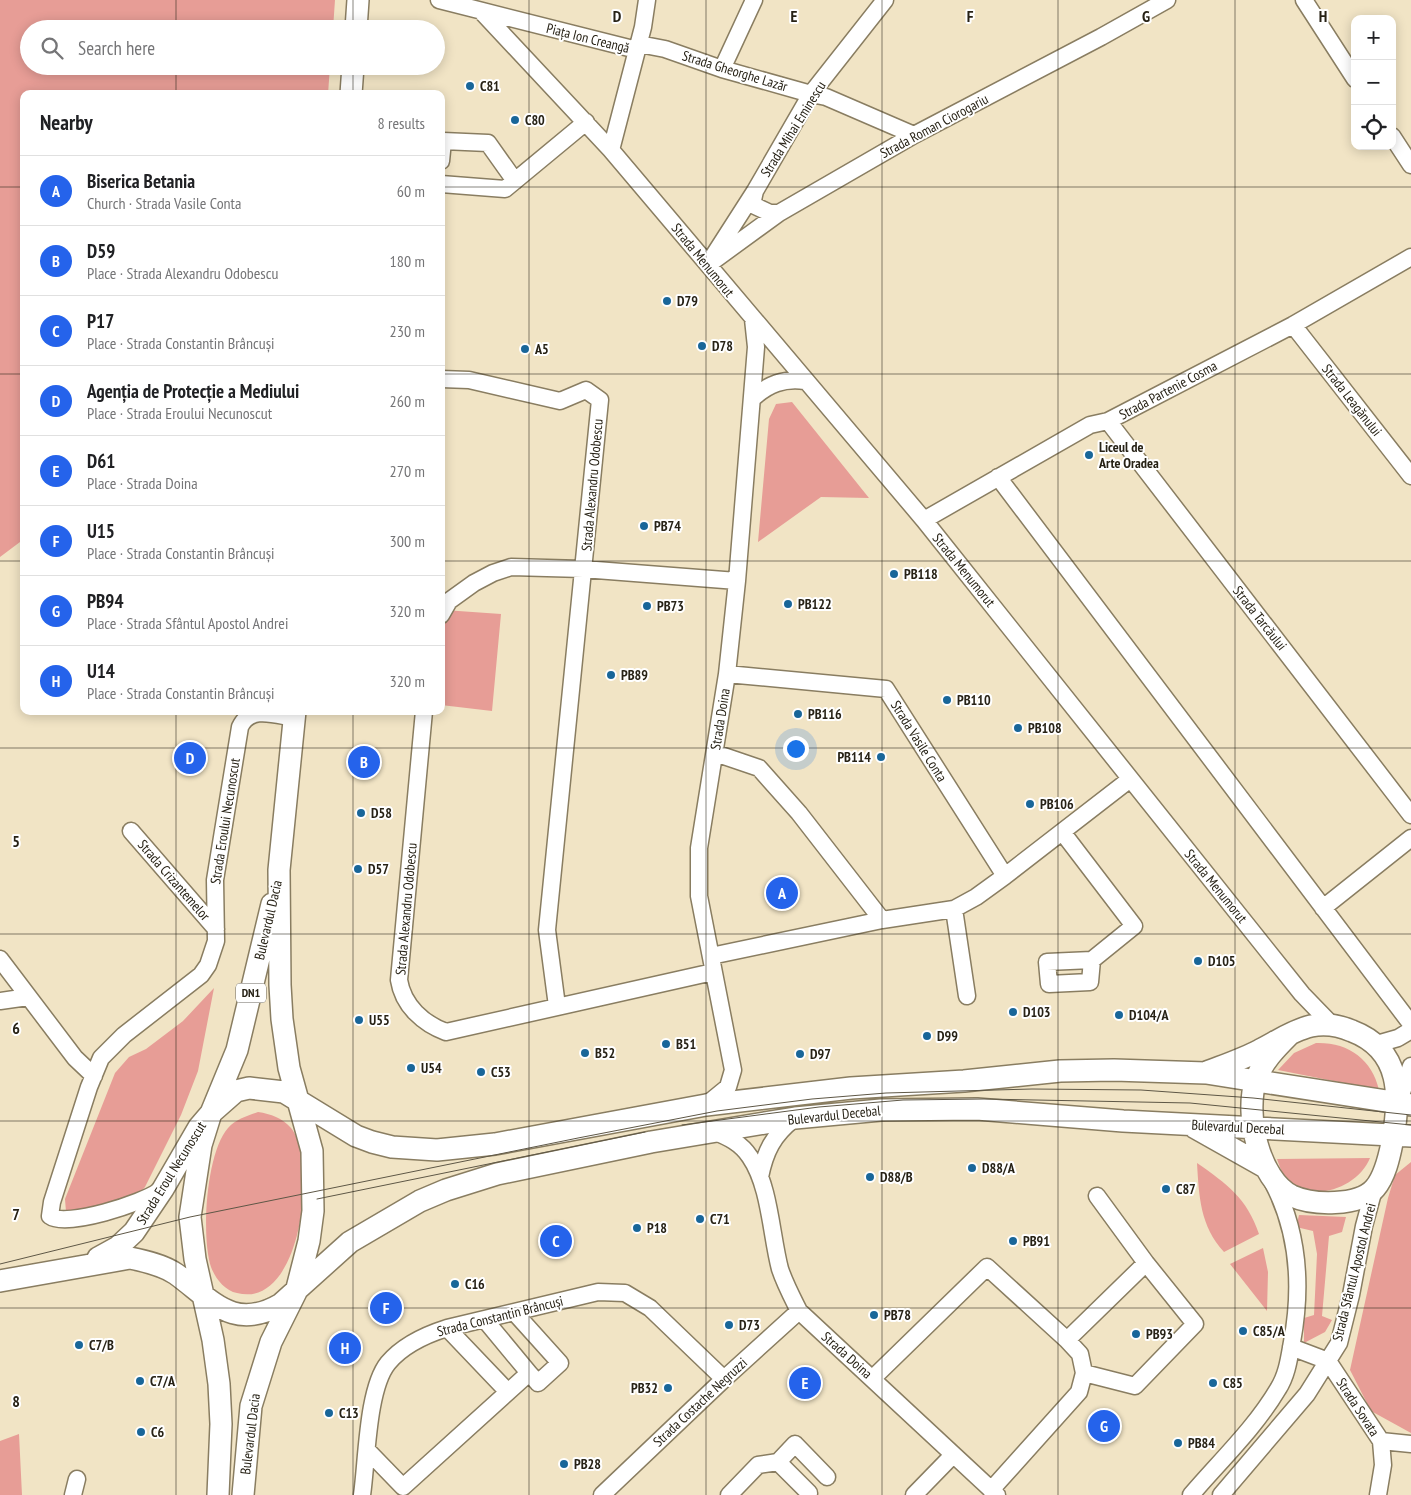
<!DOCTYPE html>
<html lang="en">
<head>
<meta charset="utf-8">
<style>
  :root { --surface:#fff; --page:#f6f6f6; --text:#202124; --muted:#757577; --line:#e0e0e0; --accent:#2563eb }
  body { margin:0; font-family:"PT Sans Narrow",sans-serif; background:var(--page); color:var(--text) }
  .controls { position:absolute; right:15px; top:15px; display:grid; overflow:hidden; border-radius:10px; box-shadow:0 2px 12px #0003 }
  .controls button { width:45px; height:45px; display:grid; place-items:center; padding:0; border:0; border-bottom:1px solid var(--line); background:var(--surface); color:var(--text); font:25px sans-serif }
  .you { position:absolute; left:795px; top:748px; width:18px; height:18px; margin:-12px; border:4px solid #fff; border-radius:50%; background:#1a73e8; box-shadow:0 0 0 8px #1a73e833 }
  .badge { display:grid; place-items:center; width:32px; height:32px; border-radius:50%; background:var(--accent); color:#fff; font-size:16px; font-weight:700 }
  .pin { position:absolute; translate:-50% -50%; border:2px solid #fff; box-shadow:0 1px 5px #0006 }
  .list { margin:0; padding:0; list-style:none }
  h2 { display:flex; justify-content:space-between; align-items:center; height:65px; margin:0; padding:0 20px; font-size:21px }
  h2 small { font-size:16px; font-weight:400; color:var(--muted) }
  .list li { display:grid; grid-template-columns:32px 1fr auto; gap:15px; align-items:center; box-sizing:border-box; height:70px; padding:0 20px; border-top:1px solid var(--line) }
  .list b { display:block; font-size:19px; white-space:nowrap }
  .list p { margin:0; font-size:16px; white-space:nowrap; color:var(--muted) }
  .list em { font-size:16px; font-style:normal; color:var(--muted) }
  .icon { flex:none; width:28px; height:28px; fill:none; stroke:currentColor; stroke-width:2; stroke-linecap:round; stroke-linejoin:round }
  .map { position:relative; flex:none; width:1411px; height:1495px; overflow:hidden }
  .search { position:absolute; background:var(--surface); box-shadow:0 2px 12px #0003; left:20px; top:20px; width:425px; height:55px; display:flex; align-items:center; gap:12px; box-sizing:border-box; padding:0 18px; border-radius:28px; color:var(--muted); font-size:19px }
  .panel { position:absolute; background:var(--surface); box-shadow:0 2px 12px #0003; left:20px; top:90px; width:425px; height:625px; border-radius:10px }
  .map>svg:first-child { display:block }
</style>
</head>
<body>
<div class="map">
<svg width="1411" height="1495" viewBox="0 0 1411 1495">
  <rect width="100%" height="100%" fill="#f1e4c5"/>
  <path fill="#e79d96" d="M0,0H335L333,29H29V66H330L328,94H24V539L0,557Z
    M792,402L869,498L821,497L758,542L769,419L776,404Z
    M444,610L501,614L492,711L441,705Z
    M214,988L198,1071L181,1115L145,1187L136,1197L123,1204L66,1212L65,1199L115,1073L129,1057L146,1049L183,1021Z
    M1316,1043C1348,1042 1372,1059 1379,1090L1278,1070L1294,1053Z
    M258,1112C271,1114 282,1118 291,1128C318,1161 302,1310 237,1293C225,1291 215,1278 211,1267C201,1236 206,1153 228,1128C236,1119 247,1116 258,1112Z
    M1370,1158C1359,1186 1316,1203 1290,1183C1283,1176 1280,1168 1277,1159Z
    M1411,1162V1433L1371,1411L1350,1370L1388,1198L1395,1175Z
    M1197,1163C1227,1184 1247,1198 1259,1234L1224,1252C1200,1226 1199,1196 1197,1163Z
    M1299,1215L1346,1217L1342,1232L1329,1236L1322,1316L1332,1320L1325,1332L1304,1343V1318L1314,1315L1317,1254L1313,1231L1296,1227Z
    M1263,1248L1268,1272L1267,1311L1230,1264Z
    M19,1434L22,1495H0V1441Z"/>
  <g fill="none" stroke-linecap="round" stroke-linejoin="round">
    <defs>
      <path id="minor" d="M439,0L637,50
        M1304,0L1355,79
        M481,11L611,150L924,520L1302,994L1332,1025
        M639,44L665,49L722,69L811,94L826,97L914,135
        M722,69L754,0
        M1392,136L1411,165
        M611,150L643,27L647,0
        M441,161L443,141L488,143L515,181
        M441,184L505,189L586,122
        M755,191L753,200L755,206L770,213H779
        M712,258L755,191L811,94L885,0
        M709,264L779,213L914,135L1101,37L1167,0
        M1293,325L1411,476
        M441,379L469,380L560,401L586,390L600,400L547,930L557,1006
        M752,399C768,384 784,378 805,381
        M1108,421L1411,815
        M998,477L1411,1024
        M924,520L1090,425L1108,421L1293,325L1411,257
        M441,615L449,601L474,583L493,573L511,567L583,569L737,581
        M727,674L886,689L1005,876
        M424,711L399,980C403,1006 424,1024 446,1032L713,972
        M715,753L759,768L799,813L882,920
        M131,831L216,929
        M1063,833L1134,926L1092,960L1047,962L1049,984L1090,982L1092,960
        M1323,908L1411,838
        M954,909L967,996
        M711,956L882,920L954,909L976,897L1005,876L1129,780
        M0,959L75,1058L94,1076
        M0,1001L28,997
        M1377,1044L1398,1038L1411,1030
        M1399,1101L1411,1066
        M706,1105L728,1087L733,1070L699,896V848L727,674L737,581L756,347L753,319
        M713,1131C728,1137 741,1143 750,1157C770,1186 771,1235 780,1269C785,1284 792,1297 799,1311L997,1495
        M760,1177C765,1152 773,1135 794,1119
        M159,1191C143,1203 66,1228 50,1216L52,1202L89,1087L101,1058L124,1035L201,975L208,965L216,941L215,880L240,727C250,705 275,715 295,718
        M515,1313L560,1363L538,1383L529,1373
        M447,1328L508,1392
        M1067,1340L1146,1263
        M1291,1347L1328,1361L1381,1441L1383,1465L1378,1495
        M1084,1373L1135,1386L1195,1324L1146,1263L1097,1196
        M873,1378L987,1267L1067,1340L1080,1354L1084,1373L1079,1392L991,1490
        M1381,1441L1411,1444
        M368,1451L403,1487L529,1373L485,1320
        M778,1462L795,1444L827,1477
        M73,1495L77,1479
        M362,1495C367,1461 367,1389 388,1363C403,1345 425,1335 447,1328L598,1292L625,1293L650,1308L724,1379
        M602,1495L724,1379L799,1311
        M729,1495L758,1465L778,1462L809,1493
        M914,1495L953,1455
        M1191,1495C1220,1461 1255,1428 1278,1389C1287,1375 1289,1359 1292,1342C1302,1288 1299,1233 1273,1183
        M1221,1495L1307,1394L1339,1343L1351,1295L1364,1226L1374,1189"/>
      <path id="major" d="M356,29L358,0
        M351,94L353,66
        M1207,1072C1225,1065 1243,1059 1260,1050C1276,1042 1293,1030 1311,1026C1325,1023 1338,1025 1352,1031C1402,1050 1401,1097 1392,1143C1389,1158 1385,1176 1375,1188C1359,1207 1312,1205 1292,1196C1259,1180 1244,1113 1256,1080C1262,1062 1276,1048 1289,1035
        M1194,1127L1265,1167
        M98,1258L118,1247L134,1232L163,1189L199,1127L211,1113L236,1091L249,1088L284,1092L356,1136L372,1142L392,1147L437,1150L495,1144L706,1105L851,1088L964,1081L1060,1071L1114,1070L1206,1073L1411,1105
        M0,1281L130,1258C145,1261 163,1265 176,1274C212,1300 233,1332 281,1304L350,1242L420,1201L446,1190L497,1174L651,1142L795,1118L881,1110L977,1109L1123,1121L1411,1136
        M218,1495L221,1424L219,1384L213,1340L195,1259L190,1217L201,1145L211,1113L237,1050L272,904
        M243,1495L251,1406L271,1342L296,1292L309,1241L313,1211L312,1151L289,1068L282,1019L280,985L279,870L295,711"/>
    </defs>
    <use href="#minor" stroke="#897d61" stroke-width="19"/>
    <use href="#major" stroke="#897d61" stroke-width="24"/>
    <use href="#minor" stroke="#fff" stroke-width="16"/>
    <use href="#major" stroke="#fff" stroke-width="21"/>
    <path stroke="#5e5746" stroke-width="1" d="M682,1125L819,1107L903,1100L984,1099L1190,1103L1411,1125
      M317,1199L645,1132
      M0,1264L190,1217L578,1138L717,1111L812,1099L886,1093L1032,1089L1141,1090L1253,1098L1411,1115"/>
  </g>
  <path fill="none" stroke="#272216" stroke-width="1" stroke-opacity="0.55" d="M176,0V29M353,0V29M529,0V1495M706,0V1495M882,0V1495M1058,0V1495M1235,0V1495M176,66V94M353,66V94M0,187H24M441,187H1411M0,374H24M441,374H1411M0,561H24M441,561H1411M176,711V1495M353,711V1495M0,748H1411M0,934H1411M0,1121H1411M0,1308H1411"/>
  <g fill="#196699" stroke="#fff" stroke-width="2">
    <circle cx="470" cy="86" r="5"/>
    <circle cx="515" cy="120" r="5"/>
    <circle cx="667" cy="301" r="5"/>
    <circle cx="702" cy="346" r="5"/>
    <circle cx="525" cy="349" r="5"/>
    <circle cx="1089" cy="455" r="5"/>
    <circle cx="644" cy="526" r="5"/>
    <circle cx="894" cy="574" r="5"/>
    <circle cx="788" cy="604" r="5"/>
    <circle cx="647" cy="606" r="5"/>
    <circle cx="611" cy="675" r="5"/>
    <circle cx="947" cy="700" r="5"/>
    <circle cx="798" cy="714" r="5"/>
    <circle cx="1018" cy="728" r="5"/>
    <circle cx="881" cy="757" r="5"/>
    <circle cx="1030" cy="804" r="5"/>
    <circle cx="361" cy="813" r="5"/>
    <circle cx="358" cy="869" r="5"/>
    <circle cx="1198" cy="961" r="5"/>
    <circle cx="1013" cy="1012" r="5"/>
    <circle cx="1119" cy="1015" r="5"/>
    <circle cx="359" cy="1020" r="5"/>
    <circle cx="927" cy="1036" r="5"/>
    <circle cx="666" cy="1044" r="5"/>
    <circle cx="585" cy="1053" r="5"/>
    <circle cx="800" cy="1054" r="5"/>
    <circle cx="411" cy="1068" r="5"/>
    <circle cx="481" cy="1072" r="5"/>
    <circle cx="972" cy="1168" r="5"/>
    <circle cx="870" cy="1177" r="5"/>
    <circle cx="1166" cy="1189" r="5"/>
    <circle cx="700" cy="1219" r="5"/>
    <circle cx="637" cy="1228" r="5"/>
    <circle cx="1013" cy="1241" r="5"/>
    <circle cx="455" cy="1284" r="5"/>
    <circle cx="874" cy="1315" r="5"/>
    <circle cx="729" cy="1325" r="5"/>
    <circle cx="1243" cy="1331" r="5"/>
    <circle cx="1136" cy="1334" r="5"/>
    <circle cx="79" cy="1345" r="5"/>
    <circle cx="140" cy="1381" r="5"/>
    <circle cx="1213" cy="1383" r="5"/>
    <circle cx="668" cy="1388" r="5"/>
    <circle cx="329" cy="1413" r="5"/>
    <circle cx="141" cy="1432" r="5"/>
    <circle cx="1178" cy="1443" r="5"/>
    <circle cx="564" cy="1464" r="5"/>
  </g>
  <g text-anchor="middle" stroke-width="4" stroke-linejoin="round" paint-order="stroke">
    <rect fill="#fff" stroke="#68645c" stroke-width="1" x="236" y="983.5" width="30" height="19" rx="4"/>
    <g font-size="12" font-weight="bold" fill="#272216">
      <text x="251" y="997">DN1</text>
    </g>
    <g font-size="14" fill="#272216" stroke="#fff">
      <text transform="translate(588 38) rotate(14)" y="5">Piața Ion Creangă</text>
      <text transform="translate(735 71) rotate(17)" y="5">Strada Gheorghe Lazăr</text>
      <text transform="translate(934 126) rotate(-28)" y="5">Strada Roman Ciorogariu</text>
      <text transform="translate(793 129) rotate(-58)" y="5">Strada Mihai Eminescu</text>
      <text transform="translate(703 260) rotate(51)" y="5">Strada Menumorut</text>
      <text transform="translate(1168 390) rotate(-28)" y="5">Strada Partenie Cosma</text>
      <text transform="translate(1352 400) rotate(52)" y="5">Strada Leagănului</text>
      <text transform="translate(592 485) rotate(-85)" y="5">Strada Alexandru Odobescu</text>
      <text transform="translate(964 570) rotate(51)" y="5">Strada Menumorut</text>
      <text transform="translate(1260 618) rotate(52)" y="5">Strada Tarcăului</text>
      <text transform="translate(720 719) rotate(-81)" y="5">Strada Doina</text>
      <text transform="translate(919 741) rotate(58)" y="5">Strada Vasile Conta</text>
      <text transform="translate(225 821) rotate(-81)" y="5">Strada Eroului Necunoscut</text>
      <text transform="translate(174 880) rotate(49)" y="5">Strada Crizantemelor</text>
      <text transform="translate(1216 886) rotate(51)" y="5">Strada Menumorut</text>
      <text transform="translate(406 909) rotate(-85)" y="5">Strada Alexandru Odobescu</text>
      <text transform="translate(268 920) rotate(-77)" y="5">Bulevardul Dacia</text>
      <text transform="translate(834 1115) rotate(-6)" y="5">Bulevardul Decebal</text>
      <text transform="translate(1238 1127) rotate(3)" y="5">Bulevardul Decebal</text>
      <text transform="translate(171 1173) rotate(-58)" y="5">Strada Eroul Necunoscut</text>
      <text transform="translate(1354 1272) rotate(-76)" y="5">Strada Sfântul Apostol Andrei</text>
      <text transform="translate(500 1316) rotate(-14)" y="5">Strada Constantin Brâncuși</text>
      <text transform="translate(847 1355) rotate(42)" y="5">Strada Doina</text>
      <text transform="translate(700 1402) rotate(-43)" y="5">Strada Costache Negruzzi</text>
      <text transform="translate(1358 1407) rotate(57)" y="5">Strada Sovata</text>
      <text transform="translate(250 1434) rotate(-83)" y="5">Bulevardul Dacia</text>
    </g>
    <g font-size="14" font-weight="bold" fill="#272216" stroke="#fff" text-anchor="start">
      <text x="480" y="91">C81</text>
      <text x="525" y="125">C80</text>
      <text x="677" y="306">D79</text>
      <text x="712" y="351">D78</text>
      <text x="535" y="354">A5</text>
      <text x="1099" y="452">Liceul de<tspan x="1099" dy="16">Arte Oradea</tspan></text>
      <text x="654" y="531">PB74</text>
      <text x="904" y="579">PB118</text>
      <text x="798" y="609">PB122</text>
      <text x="657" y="611">PB73</text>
      <text x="621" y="680">PB89</text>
      <text x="957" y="705">PB110</text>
      <text x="808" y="719">PB116</text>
      <text x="1028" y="733">PB108</text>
      <text x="871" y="762" text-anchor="end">PB114</text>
      <text x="1040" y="809">PB106</text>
      <text x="371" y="818">D58</text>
      <text x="368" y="874">D57</text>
      <text x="1208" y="966">D105</text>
      <text x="1023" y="1017">D103</text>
      <text x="1129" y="1020">D104/A</text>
      <text x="369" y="1025">U55</text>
      <text x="937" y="1041">D99</text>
      <text x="676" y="1049">B51</text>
      <text x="595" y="1058">B52</text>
      <text x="810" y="1059">D97</text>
      <text x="421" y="1073">U54</text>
      <text x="491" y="1077">C53</text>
      <text x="982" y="1173">D88/A</text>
      <text x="880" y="1182">D88/B</text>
      <text x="1176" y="1194">C87</text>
      <text x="710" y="1224">C71</text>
      <text x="647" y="1233">P18</text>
      <text x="1023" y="1246">PB91</text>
      <text x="465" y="1289">C16</text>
      <text x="884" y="1320">PB78</text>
      <text x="739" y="1330">D73</text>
      <text x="1253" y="1336">C85/A</text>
      <text x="1146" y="1339">PB93</text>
      <text x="89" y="1350">C7/B</text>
      <text x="150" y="1386">C7/A</text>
      <text x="1223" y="1388">C85</text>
      <text x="658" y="1393" text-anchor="end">PB32</text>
      <text x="339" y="1418">C13</text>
      <text x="151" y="1437">C6</text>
      <text x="1188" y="1448">PB84</text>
      <text x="574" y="1469">PB28</text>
    </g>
  </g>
  <g font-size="16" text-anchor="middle" font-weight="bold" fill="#272216" stroke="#fff" stroke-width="4" stroke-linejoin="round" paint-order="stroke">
    <text x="617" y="22">D</text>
    <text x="794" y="22">E</text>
    <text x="970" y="22">F</text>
    <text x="1146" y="22">G</text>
    <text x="1323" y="22">H</text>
    <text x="16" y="847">5</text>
    <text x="16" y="1034">6</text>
    <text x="16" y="1220">7</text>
    <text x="16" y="1407">8</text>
  </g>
</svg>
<div class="controls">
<button>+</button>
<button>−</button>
<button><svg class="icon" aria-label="locate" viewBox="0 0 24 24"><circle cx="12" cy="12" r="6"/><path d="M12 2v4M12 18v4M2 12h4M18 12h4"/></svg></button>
</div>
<div class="you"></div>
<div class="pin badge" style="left:782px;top:893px">A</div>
<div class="pin badge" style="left:364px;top:762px">B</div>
<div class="pin badge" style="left:556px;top:1241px">C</div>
<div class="pin badge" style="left:190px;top:758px">D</div>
<div class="pin badge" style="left:805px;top:1383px">E</div>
<div class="pin badge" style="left:386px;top:1308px">F</div>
<div class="pin badge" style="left:1104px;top:1426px">G</div>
<div class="pin badge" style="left:345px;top:1348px">H</div>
<div class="search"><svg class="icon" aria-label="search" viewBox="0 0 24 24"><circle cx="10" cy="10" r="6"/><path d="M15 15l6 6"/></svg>Search here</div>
<section class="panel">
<h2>Nearby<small>8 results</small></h2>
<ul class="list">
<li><span class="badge">A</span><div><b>Biserica Betania</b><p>Church · Strada Vasile Conta</p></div><em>60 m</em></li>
<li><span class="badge">B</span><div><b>D59</b><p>Place · Strada Alexandru Odobescu</p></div><em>180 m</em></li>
<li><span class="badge">C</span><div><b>P17</b><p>Place · Strada Constantin Brâncuși</p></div><em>230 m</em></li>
<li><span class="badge">D</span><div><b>Agenția de Protecție a Mediului</b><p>Place · Strada Eroului Necunoscut</p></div><em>260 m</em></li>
<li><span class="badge">E</span><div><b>D61</b><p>Place · Strada Doina</p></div><em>270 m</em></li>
<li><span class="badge">F</span><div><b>U15</b><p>Place · Strada Constantin Brâncuși</p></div><em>300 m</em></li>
<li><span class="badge">G</span><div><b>PB94</b><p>Place · Strada Sfântul Apostol Andrei</p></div><em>320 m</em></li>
<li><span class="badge">H</span><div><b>U14</b><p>Place · Strada Constantin Brâncuși</p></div><em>320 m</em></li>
</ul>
</section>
</div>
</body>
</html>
